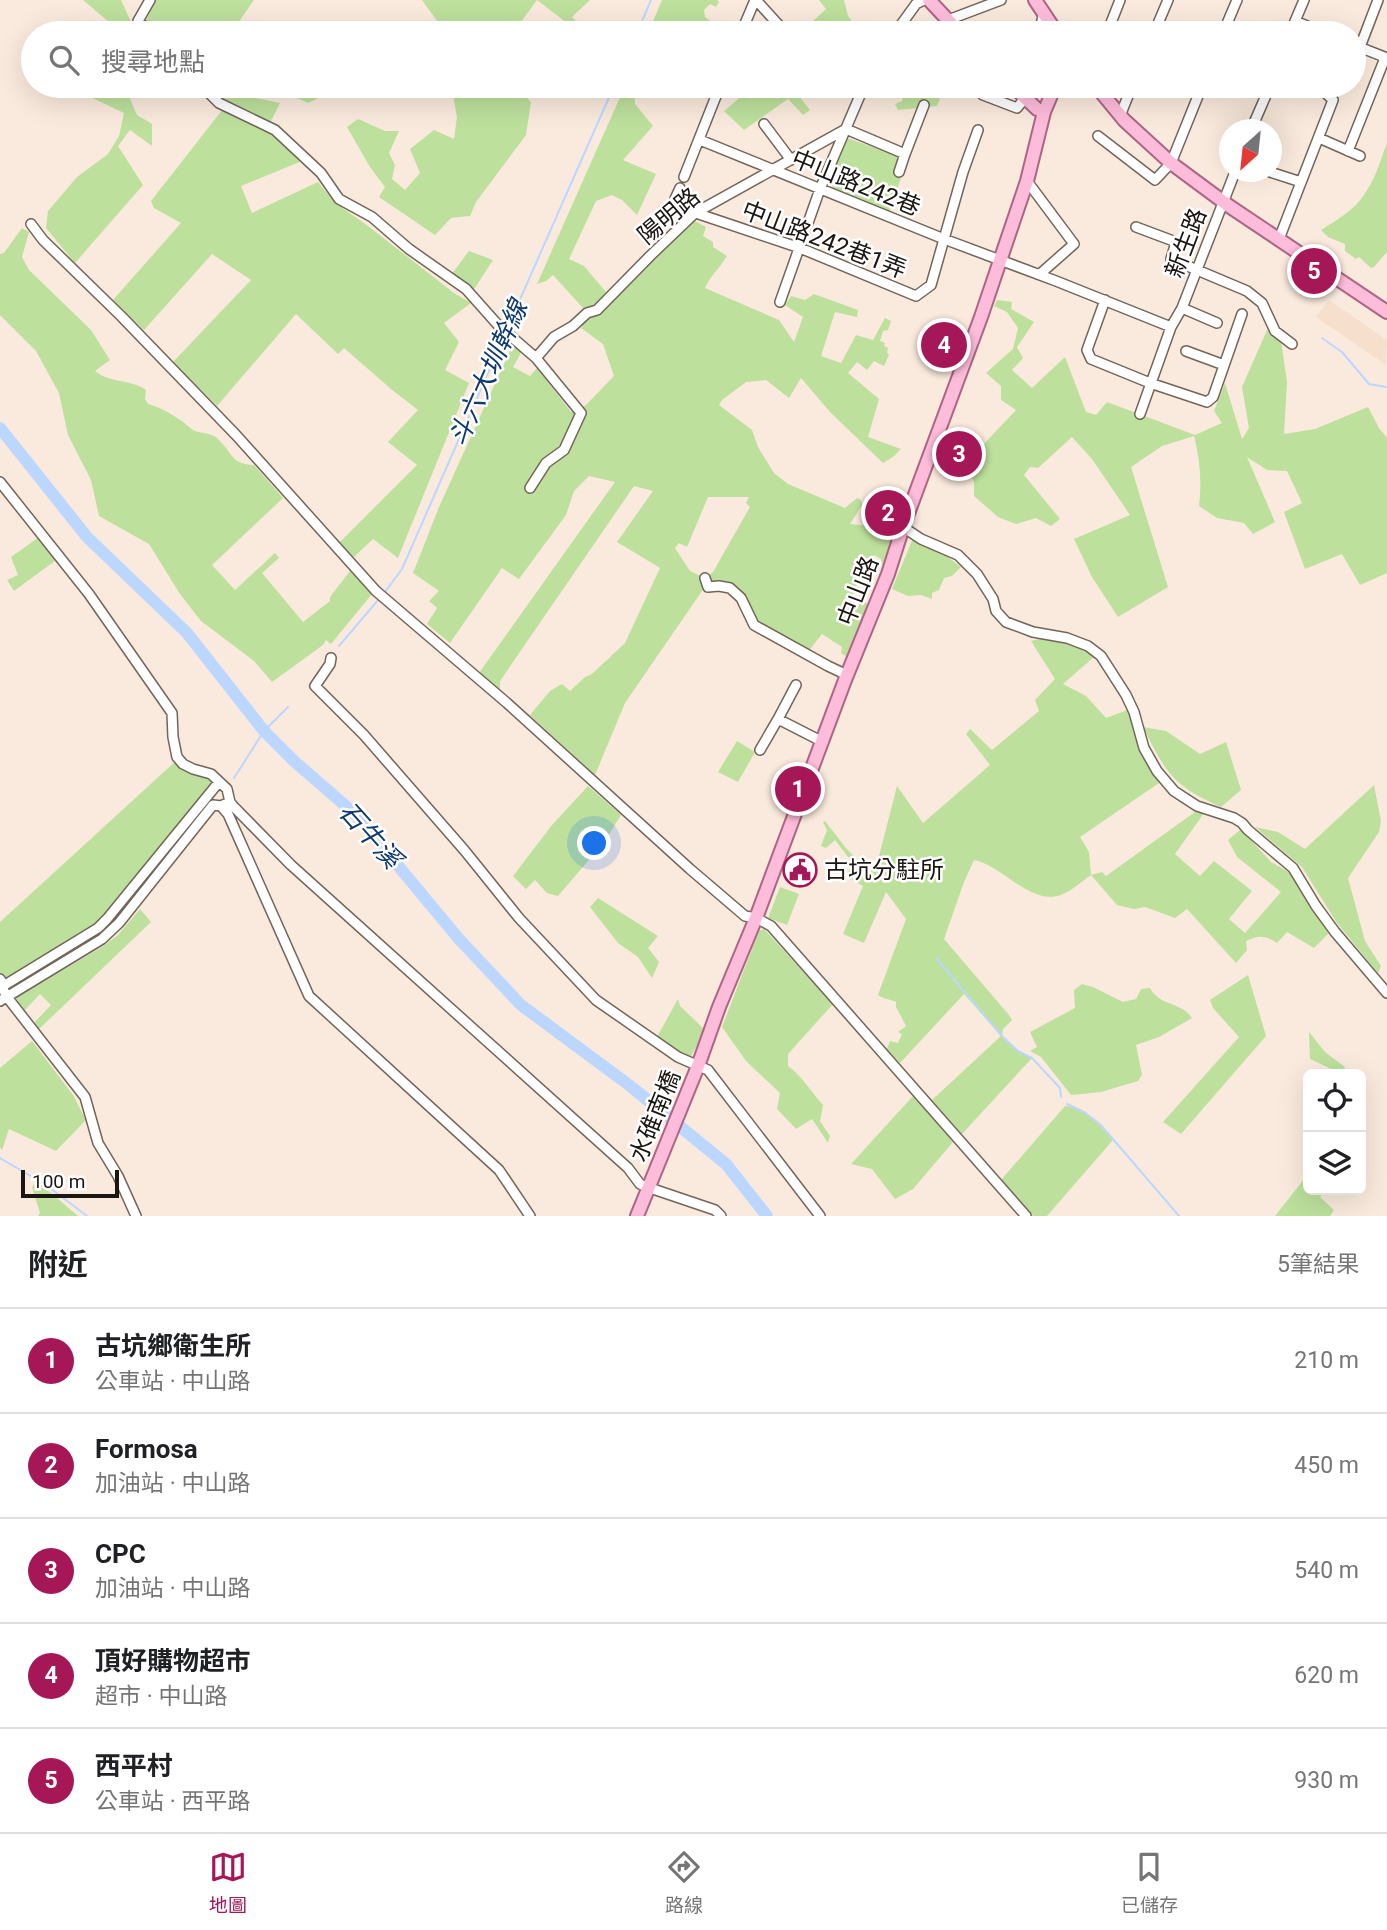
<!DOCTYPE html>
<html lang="zh-TW">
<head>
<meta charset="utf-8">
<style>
  :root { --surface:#fff; --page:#f6f6f6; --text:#202124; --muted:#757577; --line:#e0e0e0; --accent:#a61757 }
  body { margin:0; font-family:Roboto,"Noto Sans TC",sans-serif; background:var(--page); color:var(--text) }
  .controls { position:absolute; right:21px; bottom:21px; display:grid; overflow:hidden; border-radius:10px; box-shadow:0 7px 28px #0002 }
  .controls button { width:63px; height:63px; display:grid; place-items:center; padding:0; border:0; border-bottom:2px solid var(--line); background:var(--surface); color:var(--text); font:35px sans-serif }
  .compass { position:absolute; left:1219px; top:119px; width:63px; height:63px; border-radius:50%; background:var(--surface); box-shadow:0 7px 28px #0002; rotate:207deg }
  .scale { position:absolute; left:21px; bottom:18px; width:98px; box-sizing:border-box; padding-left:7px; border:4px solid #1c1612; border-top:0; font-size:19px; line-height:24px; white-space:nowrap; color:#1c1612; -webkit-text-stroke:5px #fff; paint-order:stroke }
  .you { position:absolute; left:595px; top:844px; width:24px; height:24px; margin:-18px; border:5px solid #fff; border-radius:50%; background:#1a73e8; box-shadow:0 0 0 10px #1a73e833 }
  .badge { display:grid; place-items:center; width:46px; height:46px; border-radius:50%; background:var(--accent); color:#fff; font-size:23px; font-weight:700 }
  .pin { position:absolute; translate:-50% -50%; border:4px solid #fff; box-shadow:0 2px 7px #0006 }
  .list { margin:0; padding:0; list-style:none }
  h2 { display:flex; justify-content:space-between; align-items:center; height:91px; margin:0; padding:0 28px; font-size:30px }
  h2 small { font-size:23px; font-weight:400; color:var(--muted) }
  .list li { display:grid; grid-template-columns:46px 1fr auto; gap:21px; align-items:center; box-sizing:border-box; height:105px; padding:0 28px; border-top:2px solid var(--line) }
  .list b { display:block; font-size:26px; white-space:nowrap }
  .list p { margin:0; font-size:23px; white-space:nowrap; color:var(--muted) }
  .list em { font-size:23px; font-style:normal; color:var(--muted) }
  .icon { flex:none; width:38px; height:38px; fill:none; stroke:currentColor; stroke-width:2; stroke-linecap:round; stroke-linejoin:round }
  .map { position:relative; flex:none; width:1387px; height:1216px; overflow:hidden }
  .search { position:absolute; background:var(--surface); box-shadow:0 7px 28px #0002; left:21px; right:21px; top:21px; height:77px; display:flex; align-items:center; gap:18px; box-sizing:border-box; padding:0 24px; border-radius:38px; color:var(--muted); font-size:26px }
  .sheet { height:616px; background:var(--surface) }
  nav { display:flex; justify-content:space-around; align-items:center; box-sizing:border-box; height:98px; border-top:2px solid var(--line); background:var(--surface); font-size:19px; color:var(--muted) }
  nav a { display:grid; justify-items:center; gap:4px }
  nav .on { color:var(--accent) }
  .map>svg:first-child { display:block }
</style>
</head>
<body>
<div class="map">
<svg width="1387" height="1216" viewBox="0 0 1387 1216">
  <rect width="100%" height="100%" fill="#faeadd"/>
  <path fill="#f6e0cd" d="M1329,300L1387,340L1386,365L1316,317Z"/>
  <path fill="#bde09c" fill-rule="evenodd" d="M83,0H121L132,24L145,33H122Z
    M156,0H254L231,33H158L146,21Z
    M422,0H590L572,17L588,33H580L537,0L513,33H444L443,29Z
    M662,0H717L719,2L716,7L710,4L704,10L705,17L713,23L716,33H648Z
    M819,0H844L848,16L861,33H800L826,9Z
    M89,86H138L129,96L137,115L152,124V146L130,130L118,146L143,185L75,263L46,228L48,211L77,177L108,154L119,136L124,113L86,95Z
    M210,86H230L232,93L280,103L270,123L224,101Z
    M301,86H341L340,88L308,103L292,96L295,87Z
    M451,86H515L531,102L526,135L476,202L470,216L451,218L435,235L379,197L385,187L370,167L347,127L358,119L385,131H399L389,153L395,165L392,179L405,190L420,173L410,149L434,130L454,139L457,117Z
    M625,86H634L635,104L653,126L623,160L656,174L637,215L622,200L612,195L596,201L569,259L584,266L606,292L595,305L583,308L553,275L546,281L537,284Z
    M775,86H791L810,110L803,115L788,99L744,130L724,111L752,87L762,98Z
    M905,86H955L942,93L937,106L898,110L895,104L902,101Z
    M223,109L274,133L302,161L241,186L252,213L318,182L334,202L368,226L454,293L471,303L444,323L459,342L445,370L469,383L398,558L373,539L354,557L339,543L417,465L388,442L418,410L391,389L344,348L338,354L296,314L217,406L173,362L251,280L212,254L144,330L113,300L181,223L154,208L151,201Z
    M847,138L901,157L902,175L889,213L833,189L829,176Z
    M1387,143V252L1374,267L1371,268L1359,257L1356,259L1345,251V244L1328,237L1321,230C1330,224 1341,218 1349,211C1371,194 1378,167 1387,143Z
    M693,220L706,227L703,236L713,242V247L727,256C720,268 710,276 705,288L779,320L794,342L803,317L785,305L791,296L805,300L814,294L858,310L857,317L835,312L821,356L841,363L856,335L873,340L885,318L891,321L888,330L883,331L880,341L885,343L884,346L888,348L887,352L889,355L884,366L874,361L867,370L857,362L848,373L879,399L868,437L901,449L893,457L883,463L830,412L801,378L789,398L766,380L746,382L722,400L719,405L752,430L758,447L774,473L788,484L845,508L857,498L861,500L862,505L850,524L881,527L894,537L882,566L881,559L874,555L866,561L852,597L871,605L850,659L841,653L842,647L822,634L808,652L757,623L731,585L717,581L704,588L625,703L595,775L530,715L550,691L562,684L570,691L585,677L592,674L625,643L660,568L617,542L653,491L634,486L500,681V692L479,673L615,482L589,476L574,491L566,515L519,579L502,568L450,643L427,624L437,608L429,601L439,591L413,573L439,507L513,344L522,351L513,367L530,376L537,368L571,412L586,405L614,376L603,344L581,328L588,317L601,310ZM708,497H749L746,503L750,507L713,572L705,578L690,571L675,548L679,543L687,547Z
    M22,228L29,232L22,257L29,270L91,330L110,360L95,371C109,383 130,379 146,390L145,399L148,404C160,407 171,414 182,421C186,424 191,429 195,431C203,434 212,432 220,441C233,454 231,464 254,465L283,498L212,565L235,590L275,553L279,558L262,573L303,622L330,601V597L350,571L372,594L331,644L326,640L323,645L272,682L254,661L201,621L180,594L149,544L99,516L91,480L68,435L59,393L36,351L0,315V254L4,253Z
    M469,251L493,260L473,291L451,275Z
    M997,300L1012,302L1011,309L1034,322L1017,347L1023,358L1012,370L1032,388L1065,357L1086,412L1096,415L1107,402L1195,435L1222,423L1214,411L1225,383L1242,439L1249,428L1242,387L1267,330L1281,341L1287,382L1284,434L1315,429L1368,407L1379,428L1387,438V573L1360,585L1342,554L1305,569L1284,512L1302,503L1287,471L1267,470L1247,457L1275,522L1253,534L1244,523L1217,518L1199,506C1202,482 1200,459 1194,436L1162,446L1131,467L1168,587L1118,617L1092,577L1074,539L1130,515L1092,459L1072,437L1038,468L1030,467L1024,475L1060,519L1051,526L1036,518L1016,524L998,517L974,496V483L969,467L978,443L982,446L1016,410L1001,400V386L986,373L1013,349L1018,328L1007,312L994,306Z
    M42,535L59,558L14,591L7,580L18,575L11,557Z
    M913,538L942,553L961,567L952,576L944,578L939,590L932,593V599L921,595L908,596L892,589Z
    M1039,639C1059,640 1078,644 1094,657L1063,684L1086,696L1106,718L1130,709L1162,781L1080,837L1089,852L1091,875L1102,872L1106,876L1195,812L1204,813L1175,854L1200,876L1214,861L1252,891L1229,919L1245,933L1281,892L1237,857L1228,840L1241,829L1271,862L1292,874L1311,909L1330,932L1314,948L1287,932L1277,943C1265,935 1259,935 1246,941L1247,950L1236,963L1187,909L1175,918L1145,907L1134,909L1117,905L1091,875C1082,881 1073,890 1063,894C1032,908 1004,866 974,860L964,882L944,939L1009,1015L1012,1020L1003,1029L1002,1037L1018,1051L1032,1058L962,1134L932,1100L1001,1036L964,994L900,1063L887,1049L890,1041L898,1043L902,1034L898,1032L906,1026L896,1007V1002C890,999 883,999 878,995L906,919L886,892L864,943L843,934L863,886L847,877L852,859L848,857L835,840L826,848L821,846L827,830L823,822L825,821L846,848L870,873L877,864L897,786L923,823L990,765L966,734L970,729L992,750L1039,711L1035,700L1055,679L1031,641Z
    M1143,727L1166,731L1200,754L1226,742L1241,790L1221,807C1172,785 1167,774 1143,727Z
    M737,741L755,752L738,782L718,772Z
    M178,759L219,782L108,915L92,929L6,983L0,972V922Z
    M1374,785L1381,821L1379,832L1348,878L1365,941L1381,966L1378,973L1337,923L1302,867L1255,827L1278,832L1305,849Z
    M588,786L621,815L605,841L558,896L547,893L535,880L526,889L513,876L552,825Z
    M780,887L799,894L787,925L768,918Z
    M598,898L658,936L648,948L659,962L652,978L638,957L618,943L590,907Z
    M140,909L151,922L38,1030L33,1024L51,1005L40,994L25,1010L16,998L102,947L118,935Z
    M764,929L833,1004L788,1054V1066C802,1076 811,1092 823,1105L820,1121L830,1136L828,1143L812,1119L796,1129L777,1109L780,1093L746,1061L722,1027L759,931Z
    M1248,975L1266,1036L1181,1134L1163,1122L1239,1037L1213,1008L1210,1000Z
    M1082,984L1093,987L1123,1002L1136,999L1141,989L1150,988C1159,1006 1182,1002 1192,1018L1159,1037L1136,1045L1142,1075L1138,1081L1101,1092L1071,1095L1041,1057L1030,1051L1037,1047L1030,1032L1075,1008L1074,990Z
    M678,999L680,1006L705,1030L690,1058L657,1037Z
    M1309,1032L1325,1052L1345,1067L1342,1074L1310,1059Z
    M32,1041L73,1095L86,1120L56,1151L9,1129L2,1150L0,1147V1068Z
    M913,1096L953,1142L913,1189L895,1199L872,1169L851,1164Z
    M1065,1106C1086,1108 1100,1125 1113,1140L1047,1216H1033L1001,1180Z
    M1308,1174V1190H1325L1320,1197L1334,1210L1330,1216H1275Z
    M37,1181L78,1216H38L40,1213L32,1187Z"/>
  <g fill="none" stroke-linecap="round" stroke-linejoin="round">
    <path stroke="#bbd7ff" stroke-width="2" d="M637,33L651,0
      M507,329L614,86
      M1322,338L1342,352L1369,384L1387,387
      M385,592L402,569L505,334
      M339,646L379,599
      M234,778L264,731L288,707
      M110,922L157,869
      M937,959L1002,1036L1018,1051L1032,1058L1060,1088L1061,1097
      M1067,1104L1084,1112L1100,1124L1179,1216
      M0,1158L46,1185L87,1216"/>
    <path stroke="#bbd7ff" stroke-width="12" d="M0,428L87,537L187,633L264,731L294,761L355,814L459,939L521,1005L629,1085L726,1164L767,1216"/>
    <defs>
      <path id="minor" d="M150,0L138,21L151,33
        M756,0L786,33
        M948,20L1001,0
        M1295,21L1324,33
        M741,33L755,0
        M895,33L916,4L924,0
        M1039,33L1044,12
        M1107,33L1120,0
        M1154,33L1168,0
        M1223,33L1237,0
        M1290,33L1304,0
        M1354,45L1387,58
        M1360,47L1378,0
        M202,86L219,103L275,130L321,173L339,199L372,217L409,249L466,289L498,325L536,358L581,413L564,450L546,463L530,488
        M974,86L983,95L1017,108L1025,98L1028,86
        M1120,116L1132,86
        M764,124L791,160
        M1251,130L1270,86
        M1098,136L1155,180L1171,163L1202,86
        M1319,138L1360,156
        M700,140L944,239L1056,281L1171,327
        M1348,151L1385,58
        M899,172L905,154
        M1270,172L1301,182
        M684,177L720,86
        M1027,181L1074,244L1040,274
        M680,188L675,199L681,208L800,248L916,296L931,285L963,172L978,130
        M31,224L43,240L121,316L236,435L376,591L507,703L690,869L745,916L756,918L771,926L1026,1216
        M1136,227L1176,242L1171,259L1247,291L1262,303L1275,331L1292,344
        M1279,239L1333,100L1321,89L1312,86
        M1105,300L1087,350L1091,359L1150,383L1207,402L1213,397L1242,314
        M780,302L820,189L864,86
        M1182,308L1217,323
        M1186,351L1224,365
        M536,358L554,337L573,326L587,313L597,310L650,256L695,213L846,129L905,154L924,105
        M1140,414L1171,327L1182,308L1235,172
        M0,482L89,594L172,713L173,737L177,757L183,764L193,769L211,774L227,789L230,802L233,806L291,865L628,1168L640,1184L650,1188L715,1210L721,1216
        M903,527L921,539L958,555L977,574L993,599L996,611L1006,622L1033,632L1067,638L1088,646L1101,656L1126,695L1134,712L1144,748L1157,771L1174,791L1197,806L1234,818L1242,823L1248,830L1293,868L1316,906L1335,932L1387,993
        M705,578L708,587L719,586L730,588L741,598L754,625L828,666L847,675
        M331,658L330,664L315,686L364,735L465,851L519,918L596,1000L678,1057L708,1070L820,1216
        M778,719L796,685
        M760,750L778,719L823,742
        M221,806L228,814L309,996L499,1170L530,1216
        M0,979L3,984L2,987L7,997L85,1097L98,1143L118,1176L136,1216
        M0,988L98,928L107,919L219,782
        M0,1001L102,939L119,923L213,805L221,806L225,804"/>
      <path id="major" d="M929,0L960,33
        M1035,0L1057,33
        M1013,86L1037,109L1044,112
        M1096,86L1124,120L1171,163L1229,206L1387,312
        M637,1216L698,1066L719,1007L756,918L845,680L888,574L903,527L981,317L1027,181L1044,112L1055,86"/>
    </defs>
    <use href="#minor" stroke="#726559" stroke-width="12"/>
    <use href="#major" stroke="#ad6584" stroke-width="16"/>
    <use href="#minor" stroke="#fff" stroke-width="9"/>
    <use href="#major" stroke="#fdbcda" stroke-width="12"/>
  </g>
  <defs>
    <symbol id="civic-ring" viewBox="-11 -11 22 22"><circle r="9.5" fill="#fff" stroke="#a61757" stroke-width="1.5"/><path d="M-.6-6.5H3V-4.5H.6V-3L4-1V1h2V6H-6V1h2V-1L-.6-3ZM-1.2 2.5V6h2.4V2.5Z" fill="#a61757"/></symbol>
  </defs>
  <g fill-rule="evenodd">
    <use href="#civic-ring" x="781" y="851" width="38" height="38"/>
  </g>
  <g text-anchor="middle" stroke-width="5" stroke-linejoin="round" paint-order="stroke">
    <g font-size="24" fill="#1c1612" stroke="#fff">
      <text transform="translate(856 183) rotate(22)" y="8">中山路242巷</text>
      <text transform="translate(669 216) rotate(-40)" y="8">陽明路</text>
      <text transform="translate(824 240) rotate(21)" y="8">中山路242巷1弄</text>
      <text transform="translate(1186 243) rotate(-69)" y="8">新生路</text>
      <text transform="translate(858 591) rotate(-69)" y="8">中山路</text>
      <text transform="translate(655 1116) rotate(-68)" y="8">水碓南橋</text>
    </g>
    <g font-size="24" fill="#1c1612" stroke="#fff" text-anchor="start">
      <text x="824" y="878">古坑分駐所</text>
    </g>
    <g font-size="26" font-style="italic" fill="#0e3971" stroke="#fff">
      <text transform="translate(488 373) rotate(-66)" y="9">斗六大圳幹線</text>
      <text transform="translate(370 835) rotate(48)" y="9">石牛溪</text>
    </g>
  </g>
</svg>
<div class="controls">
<button><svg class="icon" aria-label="locate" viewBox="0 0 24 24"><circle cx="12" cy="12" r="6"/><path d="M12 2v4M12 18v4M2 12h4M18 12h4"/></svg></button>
<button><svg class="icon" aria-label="layers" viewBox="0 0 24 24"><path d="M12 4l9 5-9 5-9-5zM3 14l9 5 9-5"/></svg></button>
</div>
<svg class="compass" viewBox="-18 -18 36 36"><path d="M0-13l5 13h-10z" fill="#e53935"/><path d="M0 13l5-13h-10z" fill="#757577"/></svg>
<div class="scale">100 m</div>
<div class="you"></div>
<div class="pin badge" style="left:798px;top:789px">1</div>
<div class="pin badge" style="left:888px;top:513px">2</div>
<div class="pin badge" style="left:959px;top:454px">3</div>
<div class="pin badge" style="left:944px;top:345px">4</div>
<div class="pin badge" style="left:1314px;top:271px">5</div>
<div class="search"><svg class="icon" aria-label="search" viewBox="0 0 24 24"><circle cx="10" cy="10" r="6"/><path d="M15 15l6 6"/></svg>搜尋地點</div>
</div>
<section class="sheet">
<h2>附近<small>5筆結果</small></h2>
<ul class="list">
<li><span class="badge">1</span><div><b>古坑鄉衛生所</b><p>公車站 · 中山路</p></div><em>210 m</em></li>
<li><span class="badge">2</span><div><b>Formosa</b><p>加油站 · 中山路</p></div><em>450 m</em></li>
<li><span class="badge">3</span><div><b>CPC</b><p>加油站 · 中山路</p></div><em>540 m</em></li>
<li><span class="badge">4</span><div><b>頂好購物超市</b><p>超市 · 中山路</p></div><em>620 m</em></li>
<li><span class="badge">5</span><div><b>西平村</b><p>公車站 · 西平路</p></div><em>930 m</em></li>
</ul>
</section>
<nav>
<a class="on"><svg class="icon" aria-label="map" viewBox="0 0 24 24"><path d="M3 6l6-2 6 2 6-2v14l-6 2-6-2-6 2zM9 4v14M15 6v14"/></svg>地圖</a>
<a><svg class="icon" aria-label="directions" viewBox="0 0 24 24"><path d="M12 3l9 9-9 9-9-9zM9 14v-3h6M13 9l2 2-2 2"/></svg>路線</a>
<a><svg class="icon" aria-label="saved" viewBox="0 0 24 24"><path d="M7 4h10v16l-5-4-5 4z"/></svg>已儲存</a>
</nav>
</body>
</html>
